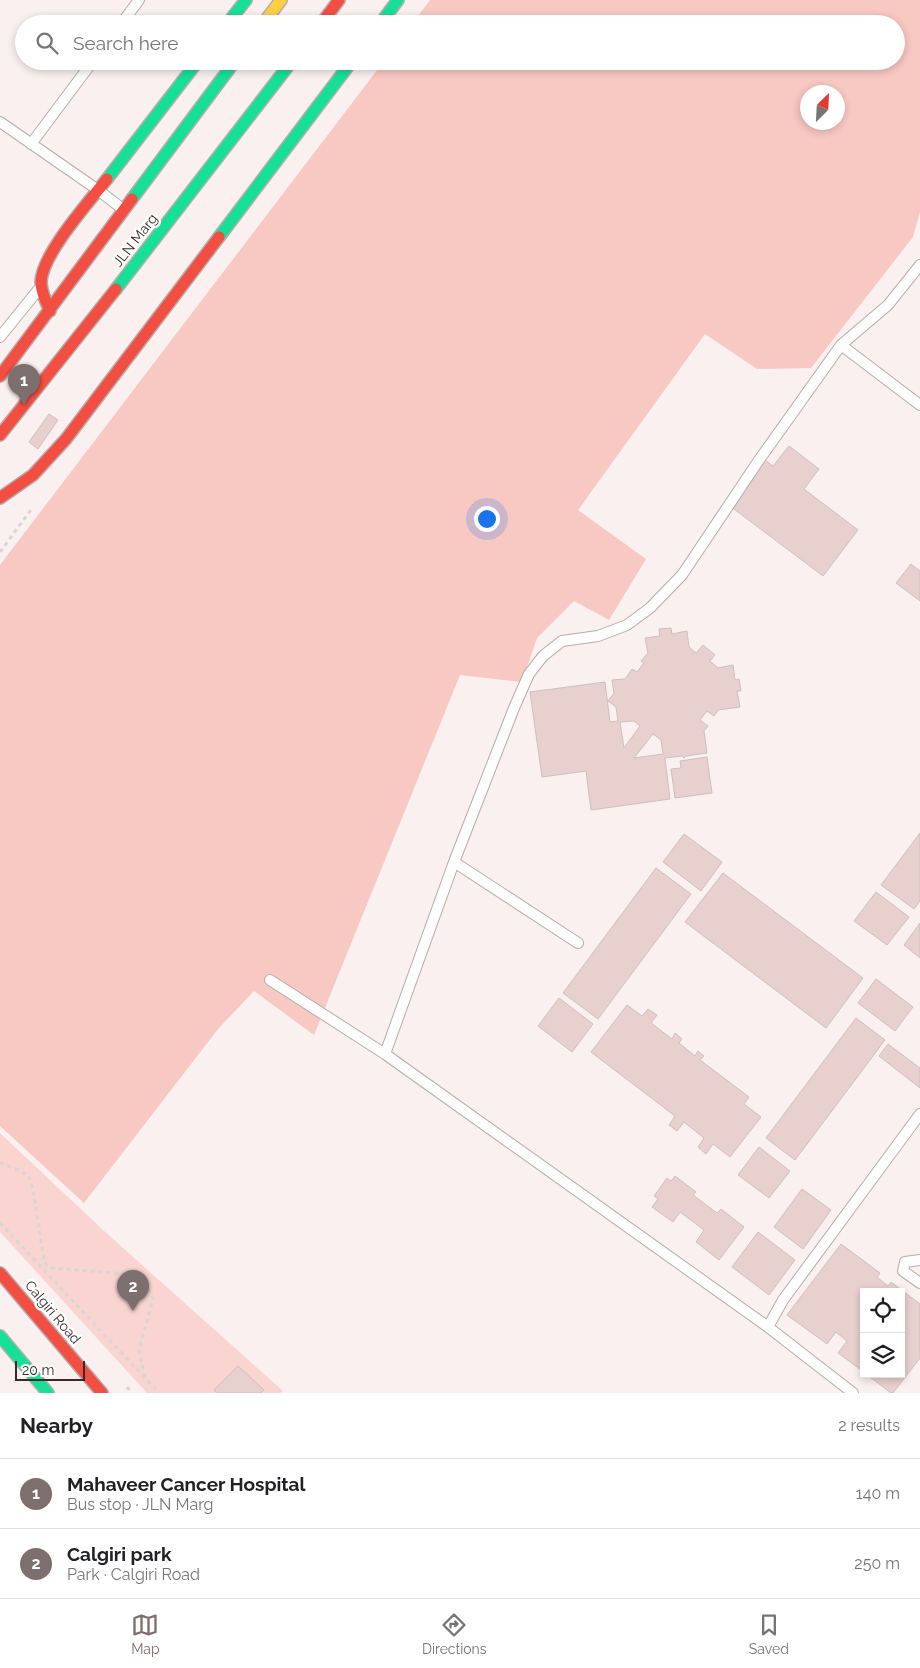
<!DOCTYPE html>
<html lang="en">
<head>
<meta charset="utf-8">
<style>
  :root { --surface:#fff; --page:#f2f2f2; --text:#202124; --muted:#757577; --line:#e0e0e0; --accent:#7d6f6d }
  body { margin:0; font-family:Raleway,sans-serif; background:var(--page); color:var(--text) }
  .controls { position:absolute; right:15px; bottom:15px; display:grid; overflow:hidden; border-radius:0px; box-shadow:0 2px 8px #0003 }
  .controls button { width:45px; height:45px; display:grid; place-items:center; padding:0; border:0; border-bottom:1px solid var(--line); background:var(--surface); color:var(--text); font:25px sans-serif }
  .compass { position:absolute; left:800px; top:85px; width:45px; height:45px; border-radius:50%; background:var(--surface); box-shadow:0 2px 8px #0003; rotate:24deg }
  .scale { position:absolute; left:15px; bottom:12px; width:70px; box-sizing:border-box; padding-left:5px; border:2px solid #3a2a27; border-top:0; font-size:14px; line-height:18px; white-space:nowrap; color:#3a2a27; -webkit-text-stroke:4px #fff; paint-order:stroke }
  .you { position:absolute; left:486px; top:518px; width:18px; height:18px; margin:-12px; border:4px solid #fff; border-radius:50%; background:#1a73e8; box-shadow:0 0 0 8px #1a73e833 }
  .badge { display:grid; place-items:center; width:32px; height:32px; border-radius:50%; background:var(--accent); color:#fff; font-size:16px; font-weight:700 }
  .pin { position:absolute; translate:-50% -41px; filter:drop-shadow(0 1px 2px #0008) }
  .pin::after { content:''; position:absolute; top:26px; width:18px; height:15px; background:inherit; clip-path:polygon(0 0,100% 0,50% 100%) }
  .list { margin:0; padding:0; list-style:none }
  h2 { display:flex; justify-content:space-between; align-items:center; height:65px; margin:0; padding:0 20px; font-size:21px }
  h2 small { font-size:16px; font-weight:400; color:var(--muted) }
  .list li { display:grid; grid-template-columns:32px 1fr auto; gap:15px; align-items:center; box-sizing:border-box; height:70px; padding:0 20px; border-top:1px solid var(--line) }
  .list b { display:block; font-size:19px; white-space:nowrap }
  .list p { margin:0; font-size:16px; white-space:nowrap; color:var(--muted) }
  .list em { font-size:16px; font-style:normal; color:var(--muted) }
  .icon { flex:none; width:28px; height:28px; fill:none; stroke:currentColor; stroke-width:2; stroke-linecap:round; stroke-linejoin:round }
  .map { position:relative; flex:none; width:920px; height:1393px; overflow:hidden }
  .search { position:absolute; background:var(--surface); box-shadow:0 2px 8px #0003; left:15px; right:15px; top:15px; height:55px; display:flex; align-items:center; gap:12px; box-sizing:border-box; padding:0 18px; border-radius:28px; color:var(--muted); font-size:19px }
  .sheet { height:205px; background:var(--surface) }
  nav { display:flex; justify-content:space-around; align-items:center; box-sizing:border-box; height:70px; border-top:1px solid var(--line); background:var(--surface); font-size:14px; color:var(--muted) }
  nav a { display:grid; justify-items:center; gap:2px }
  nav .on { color:var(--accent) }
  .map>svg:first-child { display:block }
</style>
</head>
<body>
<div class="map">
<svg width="920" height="1393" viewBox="0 0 920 1393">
  <rect width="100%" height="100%" fill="#faf0f0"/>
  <path fill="#fad4d0" d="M0,1133L103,1230L283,1391L280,1393H147L0,1232Z"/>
  <path fill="#f8c8c2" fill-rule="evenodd" d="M430,0H920V212L913,237L811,368L757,369L705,334L578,510L646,559L609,620L574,601L537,638L522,682L460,675L314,1035L254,991L218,1029L84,1203L0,1126V565L384,61H896V24H412ZM808,92H838V122H808Z"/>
  <path fill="#e8d0ce" stroke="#ccc0bf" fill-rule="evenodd" d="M49,414L58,420L38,449L29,442Z
    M789,446L819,469L804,489L858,530L823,576L730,506L765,460L773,466Z
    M911,564L920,571V601L896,583Z
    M671,628L672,634L687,631L689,647L696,653L703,645L715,655L710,661L718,668L733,665L735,680L739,679L741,691H737L740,707L718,710L714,716L707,711L700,720L708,726L704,731L707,753L686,756L684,758L682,756L665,758L670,799L591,810L586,771L542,777L530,692L605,682L610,722L618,721L616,707L608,701L614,693L612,680L625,679L632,669L637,672L644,663L641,661L648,653L645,638L660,636L659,629ZM634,721L640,726L624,748L620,722ZM653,734L661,740L663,754L634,758Z
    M707,757L712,793L675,798L671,769L681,768L680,761Z
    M920,833V901L914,909L881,885Z
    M684,834L722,862L701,891L663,862Z
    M656,868L691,894L598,1019L563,993Z
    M723,873L863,978L826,1028L685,922Z
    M876,892L909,917L887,945L854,921Z
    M920,923V958L904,945Z
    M876,979L913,1007L895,1031L858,1003Z
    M559,998L593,1024L572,1052L538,1026Z
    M627,1005L642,1016L648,1009L657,1015L651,1023L672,1039L675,1033L682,1039L679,1043L695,1056L698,1051L704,1056L700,1060L749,1097L744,1104L761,1117L730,1157L713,1144L706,1154L698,1147L704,1138L684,1122L677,1131L669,1125L675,1116L591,1052Z
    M856,1018L885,1040L795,1160L766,1138Z
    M888,1044L920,1068V1088L879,1056Z
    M759,1147L790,1171L769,1198L738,1175Z
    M675,1176L696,1192L693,1195L717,1213L721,1209L744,1227L719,1260L696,1242L704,1230L680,1212L673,1222L652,1207L658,1199L654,1196L667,1178L671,1181Z
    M802,1189L831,1210L803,1249L774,1227Z
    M758,1232L795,1260L769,1295L732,1267Z
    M841,1244L880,1273L877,1277L888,1286L891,1282L920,1304V1358L893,1393H891L866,1374H901V1292H864V1372L838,1353L847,1341L836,1332L827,1344L787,1315Z
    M238,1366L264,1390L261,1393H217L214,1390Z"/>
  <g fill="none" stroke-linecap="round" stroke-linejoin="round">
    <defs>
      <path id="lane" d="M121,24L139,0
        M0,122L98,190L124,210
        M31,144L93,61
        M0,337L38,290
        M841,345L920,405
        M454,862L578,943
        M270,980L385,1054L768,1327L853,1393
        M385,1054L454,862L514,708L529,674L543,656L562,641L598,636L627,625L650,608L682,575L759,460L841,345L888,305L920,265
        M920,1260L905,1262L903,1271L920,1283
        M768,1327L783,1300L920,1114"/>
      <path id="fast" d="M227,24L246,0
        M380,24L398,0
        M107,179L198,61
        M132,199L235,61
        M219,237L352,61
        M116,289L292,61
        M0,1336L48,1393"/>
      <path id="slow" d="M263,24L281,0"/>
      <path id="jam" d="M321,24L339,0
        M50,311C46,302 41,292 41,282C42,254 89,202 107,179
        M0,376L132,199
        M0,435L116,289
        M0,498L33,475L66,439L219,237
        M0,1273L102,1393"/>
    </defs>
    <use href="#lane" stroke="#b7acab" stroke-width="12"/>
    <use href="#fast" stroke="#b7acab" stroke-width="14"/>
    <use href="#slow" stroke="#b7acab" stroke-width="14"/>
    <use href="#jam" stroke="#b7acab" stroke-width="14"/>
    <path stroke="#d8d5d5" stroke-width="3" stroke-dasharray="4 4" stroke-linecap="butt" d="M0,552L33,507
      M0,1163L19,1170L29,1176L33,1190L44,1260L47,1266L52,1268L128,1274L143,1280L153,1298L139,1350L145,1378
      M0,1223L159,1393
      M127,1387L132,1393"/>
    <use href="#lane" stroke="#fefdfd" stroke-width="10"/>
    <use href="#fast" stroke="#16e098" stroke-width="11"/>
    <use href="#slow" stroke="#ffcf43" stroke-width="11"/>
    <use href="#jam" stroke="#f24e42" stroke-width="11"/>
  </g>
  <g text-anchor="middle" stroke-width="5" stroke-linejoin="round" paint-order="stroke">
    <g font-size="14" fill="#3a2a27" stroke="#fff">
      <text transform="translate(135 240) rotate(-52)" y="5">JLN Marg</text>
      <text transform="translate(53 1312) rotate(50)" y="5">Calgiri Road</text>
    </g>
  </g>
</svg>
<div class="controls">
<button><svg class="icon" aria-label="locate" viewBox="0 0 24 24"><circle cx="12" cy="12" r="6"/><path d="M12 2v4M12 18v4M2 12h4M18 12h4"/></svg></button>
<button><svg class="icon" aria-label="layers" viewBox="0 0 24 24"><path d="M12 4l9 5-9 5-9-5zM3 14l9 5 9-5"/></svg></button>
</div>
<svg class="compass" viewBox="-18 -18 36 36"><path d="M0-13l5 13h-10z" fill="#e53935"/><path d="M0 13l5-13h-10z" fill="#757577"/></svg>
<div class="scale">20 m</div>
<div class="you"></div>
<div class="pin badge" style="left:24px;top:405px">1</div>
<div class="pin badge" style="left:133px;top:1311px">2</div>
<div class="search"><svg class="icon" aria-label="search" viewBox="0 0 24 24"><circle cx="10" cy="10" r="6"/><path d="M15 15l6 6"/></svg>Search here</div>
</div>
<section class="sheet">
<h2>Nearby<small>2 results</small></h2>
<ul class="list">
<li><span class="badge">1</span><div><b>Mahaveer Cancer Hospital</b><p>Bus stop · JLN Marg</p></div><em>140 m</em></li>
<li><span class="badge">2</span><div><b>Calgiri park</b><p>Park · Calgiri Road</p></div><em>250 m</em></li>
</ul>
</section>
<nav>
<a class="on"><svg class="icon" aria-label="map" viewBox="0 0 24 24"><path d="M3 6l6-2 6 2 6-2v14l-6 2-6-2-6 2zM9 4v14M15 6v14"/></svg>Map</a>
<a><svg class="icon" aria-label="directions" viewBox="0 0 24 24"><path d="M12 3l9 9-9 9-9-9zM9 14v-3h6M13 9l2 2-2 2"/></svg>Directions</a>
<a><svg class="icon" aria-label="saved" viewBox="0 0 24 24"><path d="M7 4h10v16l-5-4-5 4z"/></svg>Saved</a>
</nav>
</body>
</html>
